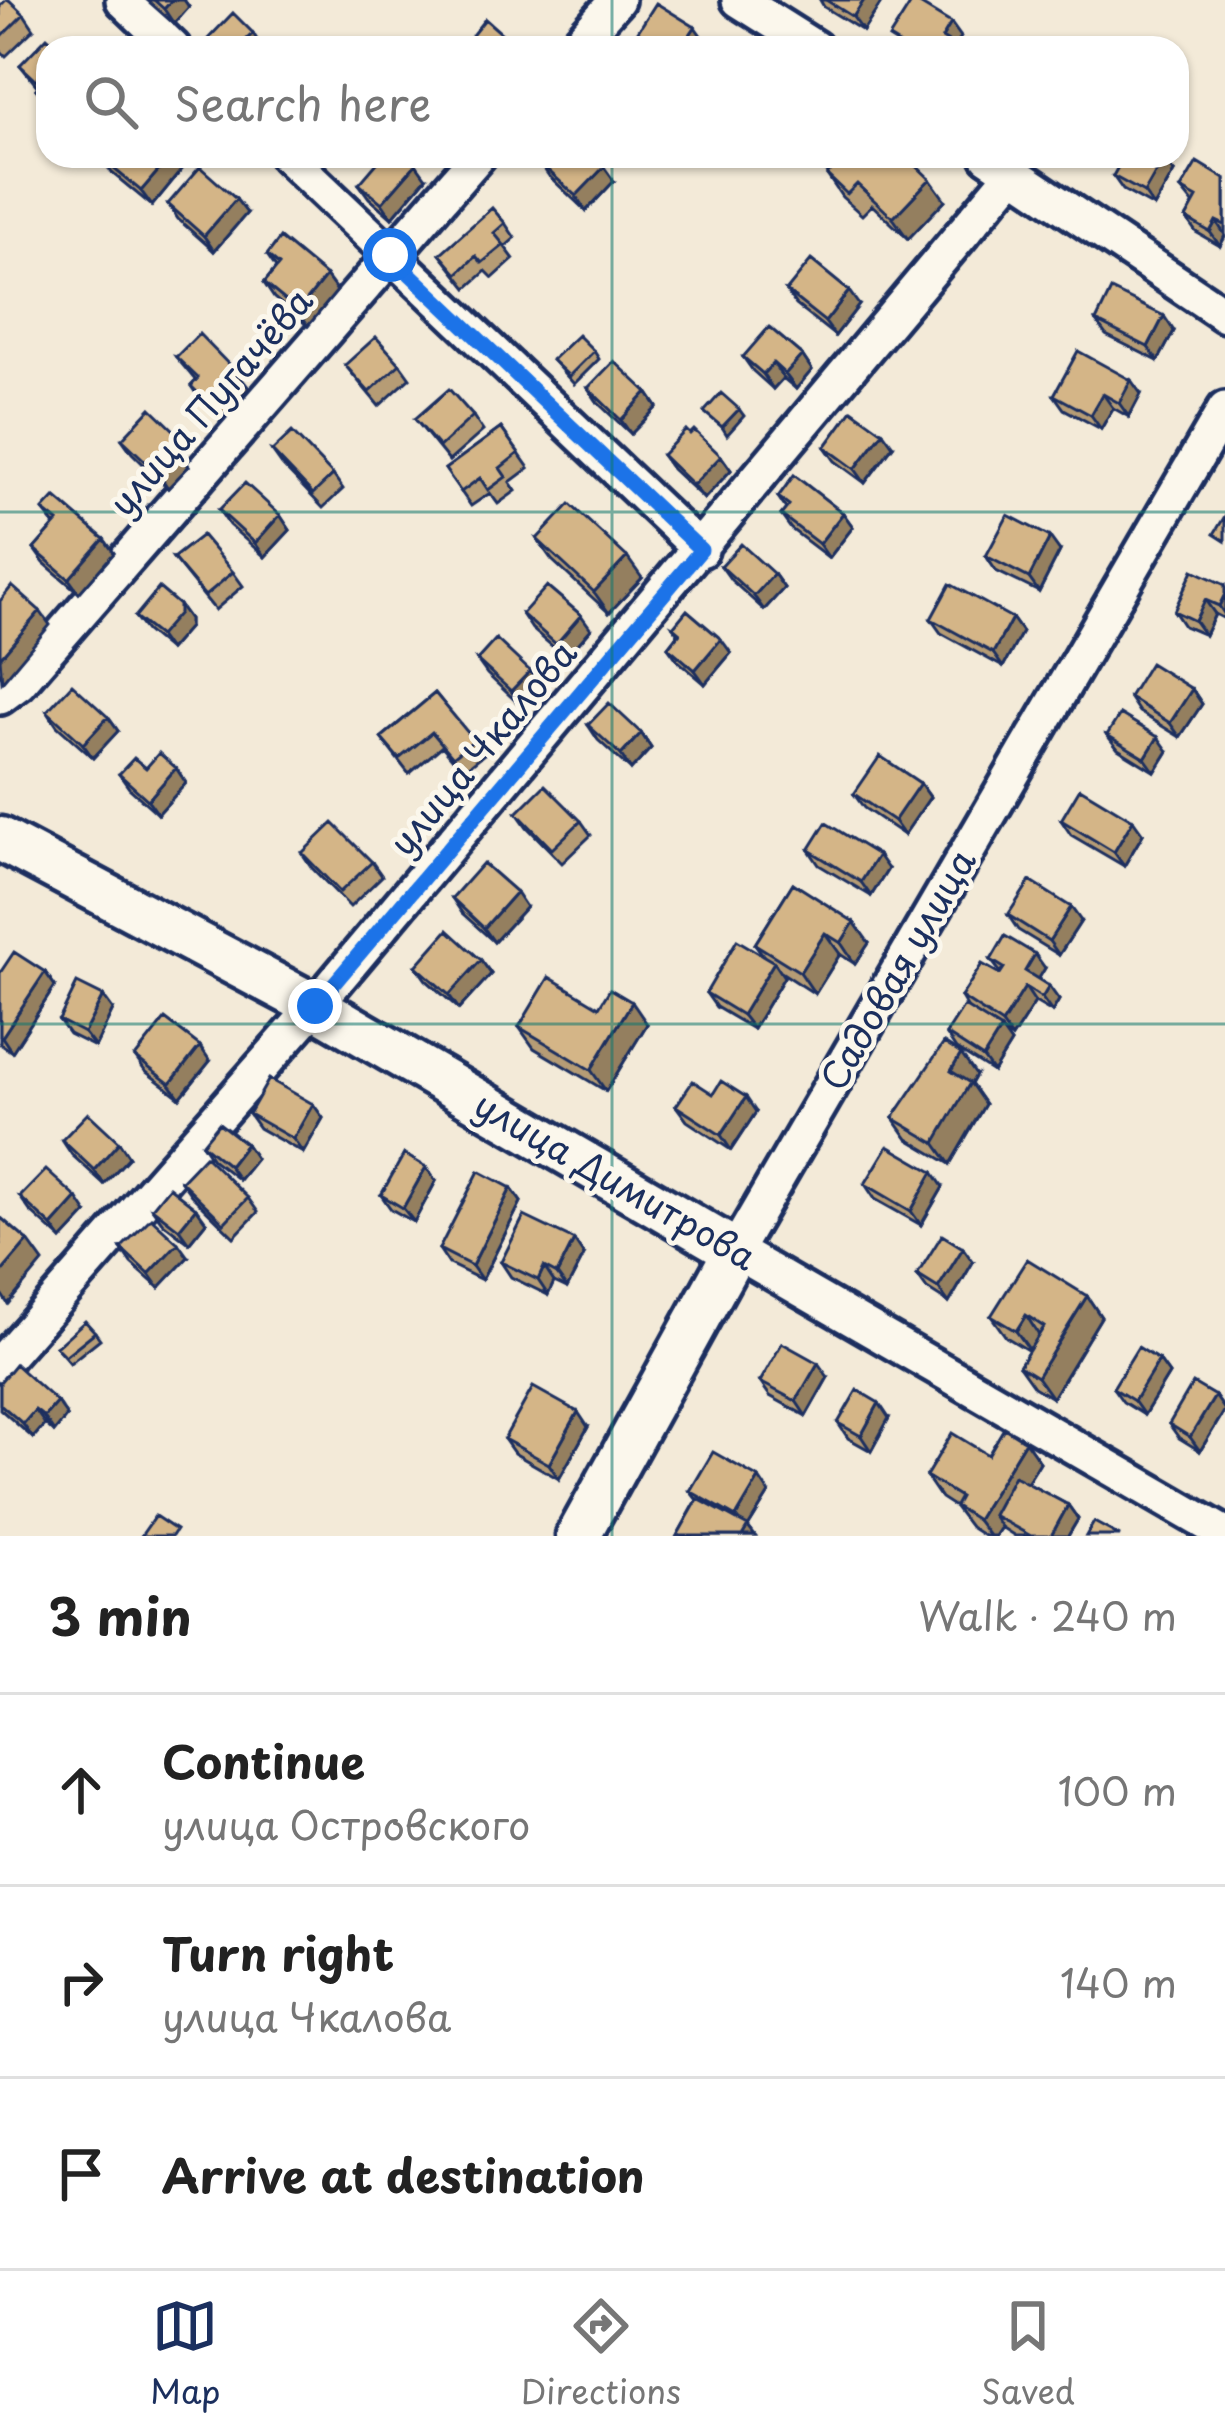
<!DOCTYPE html>
<html lang="en">
<head>
<meta charset="utf-8">
<style>
  :root { --surface:#fff; --page:#f2f2f2; --text:#222; --muted:#767676; --line:#e0e0e0; --accent:#1b2f5e }
  body { margin:0; font-family:"Playpen Sans",sans-serif; background:var(--page); color:var(--text) }
  .stop { position:absolute; width:36px; height:36px; margin:-27px; border:9px solid #1a73e8; border-radius:50%; background:#fff }
  .stop.end { background:#1a73e8; border-color:#fff; box-shadow:0 3px 12px #0008 }
  .list { margin:0; padding:0; list-style:none }
  h2 { display:flex; justify-content:space-between; align-items:center; height:156px; margin:0; padding:0 48px; font-size:51px }
  h2 small { font-size:39px; font-weight:400; color:var(--muted) }
  .list li { display:grid; grid-template-columns:78px 1fr auto; gap:36px; align-items:center; box-sizing:border-box; height:192px; padding:0 48px; border-top:3px solid var(--line) }
  .list b { display:block; font-size:45px; white-space:nowrap }
  .list p { margin:0; font-size:39px; white-space:nowrap; color:var(--muted) }
  .list em { font-size:39px; font-style:normal; color:var(--muted) }
  .icon { flex:none; width:66px; height:66px; fill:none; stroke:currentColor; stroke-width:2; stroke-linecap:round; stroke-linejoin:round }
  .map { position:relative; flex:none; width:1225px; height:1536px; overflow:hidden }
  .search { position:absolute; background:var(--surface); box-shadow:0 3px 9px #0004; left:36px; right:36px; top:36px; height:132px; display:flex; align-items:center; gap:30px; box-sizing:border-box; padding:0 42px; border-radius:36px; color:var(--muted); font-size:45px }
  .sheet { height:732px; background:var(--surface) }
  nav { display:flex; justify-content:space-around; align-items:center; box-sizing:border-box; height:168px; border-top:3px solid var(--line); background:var(--surface); font-size:33px; color:var(--muted) }
  nav a { display:grid; justify-items:center; gap:6px }
  nav .on { color:var(--accent) }
  .map>svg:first-child { display:block }
</style>
</head>
<body>
<div class="map">
<svg width="1225" height="1536" viewBox="0 0 1225 1536">
  <rect width="100%" height="100%" fill="#f3ead8"/>
  <filter id="ink" filterUnits="userSpaceOnUse"><feTurbulence type="fractalNoise" baseFrequency=".00833" numOctaves="2"/><feDisplacementMap in="SourceGraphic" scale="24" xChannelSelector="R" yChannelSelector="G"/><feConvolveMatrix kernelMatrix="1 2 1 2 8 2 1 2 1" color-interpolation-filters="sRGB"/></filter>
  <g filter="url(#ink)">
    <g fill="none" stroke-linecap="round" stroke-linejoin="round">
      <defs>
        <path id="minor" d="M123,0L173,48
          M739,0L815,48
          M574,48L617,0
          M287,156L701,550
          M988,156L1225,315
          M1225,409L735,1251L1225,1534
          M0,697L19,683L478,156
          M0,1364L315,1006L1014,172"/>
        <path id="tertiary" d="M0,839L315,1006L735,1251L578,1536"/>
      </defs>
      <use href="#minor" stroke="#1b2f5e" stroke-width="42"/>
      <use href="#tertiary" stroke="#1b2f5e" stroke-width="51"/>
      <use href="#minor" stroke="#fbf7ec" stroke-width="33"/>
      <use href="#tertiary" stroke="#fbf7ec" stroke-width="42"/>
    </g>
    <path fill="#b69c74" stroke="#1b2f5e" stroke-width="3" d="M147,0H184L189,7L174,24Z
      M820,0H883L863,31L824,7Z
      M0,6L24,14L34,29L6,56L0,50Z
      M635,36L705,41L700,48H644Z
      M48,48V106L36,89L38,87L20,65Z
      M104,156H183L188,162L152,206L112,173L102,159Z
      M797,156H842L838,164L945,200L908,239L872,205L862,215L842,197L827,175L829,173Z
      M539,162L614,181L586,211L549,176Z
      M1174,172L1154,207L1123,190L1113,176Z
      M426,178L392,218L369,198L359,184Z
      M1225,179V237L1220,246L1196,232L1186,218L1194,205L1181,189Z
      M168,204L247,213L214,251L178,219Z
      M505,223L515,238L505,247L514,259L493,278L486,271L467,288L440,254Z
      M267,255L337,291L308,326L274,298L264,283L276,268Z
      M786,291L859,305L835,336L796,305Z
      M1096,321L1174,331L1158,361L1106,335Z
      M594,351L599,359L574,384L552,360Z
      M802,355L812,370L796,389L783,378L773,389L753,371L743,357Z
      M176,357L238,374L249,388L219,418L201,401L191,386L196,381Z
      M400,364L410,378L379,406L345,365Z
      M588,388L647,392L657,407L631,434L598,403Z
      M1141,394L1129,417L1113,408L1101,429L1064,409L1054,395Z
      M473,416L483,431L449,461L415,419Z
      M501,428L529,468L510,482L516,491L498,504L490,493L471,506L445,469Z
      M179,435L189,449L182,457L189,466L168,488L132,453L122,439Z
      M893,446L865,483L835,461L825,447Z
      M272,451L333,475L343,489L323,508L282,465Z
      M662,455L721,456L731,470L704,499L672,469Z
      M778,497L843,513L853,527L829,558L791,529L781,515L786,509Z
      M43,510L104,539L114,553L79,593L44,563L34,549L55,525Z
      M219,510L280,515L290,530L265,557L229,525Z
      M537,539L642,578L609,613L552,560Z
      M1060,551L1039,592L996,571L986,556Z
      M173,558L233,572L243,586L215,610Z
      M721,566L774,574L784,588L764,610L731,580Z
      M1225,585V619L1215,614L1205,635L1184,626L1174,611Z
      M179,605L189,619V627L169,650L146,631L135,617Z
      M522,614L591,629L566,658L532,629Z
      M1012,618L1022,632L1003,667L941,633L931,619Z
      M673,627L731,653L705,684L678,661L668,647L678,634Z
      M477,660L540,685L521,706L487,674Z
      M1192,689L1202,704L1180,737L1139,712L1129,697Z
      M435,693L484,754L463,771L442,746L409,774L381,738Z
      M47,711L108,717L118,731L93,758L57,726Z
      M588,725L641,733L651,748L631,770L598,740Z
      M1107,735L1168,751L1155,772L1118,749Z
      M146,768H176L186,783L158,814L129,788L119,774Z
      M920,783L930,797L904,835L864,808L854,794Z
      M517,813L581,821L591,835L562,863L527,827Z
      M1061,820L1143,834L1124,866L1071,835Z
      M809,850L888,869L871,896L819,865Z
      M302,853L372,862L382,876L350,907L312,868Z
      M793,883L869,943L855,964L840,954L815,994L781,972L784,977L753,1029L716,1007L706,993L763,955L755,944Z
      M452,898L526,907L494,942L462,913Z
      M1008,915L1081,921L1059,955L1018,930Z
      M481,960L491,974L459,1009L426,980L416,966Z
      M991,960L1045,968L1038,979L1059,1000L1052,1012L1035,1002L1012,1038L1003,1032L1011,1043L993,1072L956,1049L946,1034L968,1009L961,997L1001,973Z
      M45,972L55,986L12,1052L0,1044V973Z
      M599,1007L647,1024L606,1091L534,1048L519,1027Z
      M113,1010L95,1047L69,1034L59,1020Z
      M135,1057L210,1061L180,1098L145,1071Z
      M976,1075L971,1084L985,1104L950,1164L908,1139L893,1118Z
      M713,1094L756,1112L731,1150L687,1121L676,1106Z
      M313,1104L323,1118L303,1153L259,1128L249,1114Z
      M62,1140L119,1142L129,1157L104,1184L72,1155Z
      M202,1144H246L256,1159L239,1180L212,1159Z
      M181,1181L248,1198L258,1212L234,1237L191,1195Z
      M436,1181L414,1222L391,1209L381,1195Z
      M865,1184L943,1187L921,1225L875,1199Z
      M511,1188L521,1202L482,1280L449,1264L439,1249Z
      M20,1197L87,1213L62,1240L30,1211Z
      M152,1208L206,1222L189,1243L163,1223Z
      M121,1248L188,1257L159,1288L131,1263Z
      M584,1255L567,1288L554,1282L548,1295L511,1277L501,1262Z
      M973,1262L949,1303L927,1289L917,1275Z
      M1087,1296L1101,1317L1052,1398L1034,1387L1019,1366L1029,1351L1006,1337L991,1316Z
      M95,1332L100,1339L70,1363L56,1347Z
      M1159,1360L1169,1374L1144,1415L1123,1402L1113,1388Z
      M828,1377L806,1416L770,1396L760,1382Z
      M0,1382L57,1402L67,1416L54,1432L45,1424L33,1438L0,1409Z
      M1215,1396L1225,1410L1200,1451L1179,1438L1169,1424Z
      M889,1418L871,1451L848,1438L838,1423Z
      M588,1427L559,1479L514,1453L504,1439Z
      M1025,1441L1040,1462L1027,1483L1068,1505L1078,1519L1068,1536H1015L1001,1527L995,1536H984L970,1527L955,1507L941,1498L926,1476Z
      M690,1491L769,1493L748,1527L755,1536H677L697,1500Z"/>
    <path fill="#947f5e" stroke="#1b2f5e" stroke-width="3" d="M172,0H184L189,7L174,24L164,9Z
      M864,0H883L863,31L853,17Z
      M951,23L961,37L954,48L942,38Z
      M695,27L705,41L700,48H681Z
      M253,33L262,48H238Z
      M171,156H183L188,162L152,206L141,191Z
      M824,156H842L832,175L822,160Z
      M1164,158L1174,172L1154,207L1144,193Z
      M416,164L426,178L392,218L382,203Z
      M604,167L614,181L586,211L576,196Z
      M930,179L945,200L908,239L893,218Z
      M236,199L247,213L214,251L204,236Z
      M1216,221L1225,235L1220,246L1210,232Z
      M326,276L337,291L308,326L298,311Z
      M849,291L859,305L835,336L825,322Z
      M1164,316L1174,331L1158,361L1148,347Z
      M802,355L812,370L796,389L785,374Z
      M773,363L783,378L773,389L763,374Z
      M1131,380L1141,394L1129,417L1119,403Z
      M647,392L657,407L631,434L621,420Z
      M1103,394L1113,408L1101,429L1091,415Z
      M739,409L744,416L727,435L722,427Z
      M883,432L893,446L865,483L855,469Z
      M178,452L189,466L168,488L158,473Z
      M721,456L731,470L704,499L693,485Z
      M843,513L853,527L829,558L819,544Z
      M280,515L290,530L265,557L255,543Z
      M1050,537L1060,551L1039,592L1029,578Z
      M104,539L114,553L79,593L69,579Z
      M627,557L642,578L609,613L594,592Z
      M774,574L784,588L764,610L754,596Z
      M1225,594V615L1219,606Z
      M1205,600L1215,614L1205,635L1195,621Z
      M179,605L189,619V627L169,650L159,636Z
      M40,611L50,625L2,682L0,658Z
      M581,615L591,629L566,658L556,644Z
      M1012,618L1022,632L1003,667L993,653Z
      M721,639L731,653L705,684L695,670Z
      M530,671L540,685L521,706L511,691Z
      M1192,689L1202,704L1180,737L1170,723Z
      M108,717L118,731L93,758L83,744Z
      M641,733L651,748L631,770L621,755Z
      M1158,737L1168,751L1155,772L1145,758Z
      M176,768L186,783L158,814L148,800Z
      M920,783L930,797L904,835L894,821Z
      M1133,820L1143,834L1124,866L1114,852Z
      M878,855L888,869L871,896L861,882Z
      M516,892L526,907L494,942L484,928Z
      M1071,907L1081,921L1059,955L1049,941Z
      M854,922L869,943L855,964L841,943Z
      M825,933L840,954L815,994L800,972Z
      M1035,954L1045,968L1035,985L1025,971Z
      M481,960L491,974L459,1009L449,995Z
      M774,962L784,977L753,1029L742,1015Z
      M45,972L55,986L12,1052L2,1037Z
      M1049,986L1059,1000L1052,1012L1042,998Z
      M1025,987L1035,1002L1012,1038L1002,1024Z
      M103,996L113,1010L95,1047L84,1033Z
      M632,1002L647,1024L606,1091L591,1070Z
      M1001,1029L1011,1043L993,1072L983,1058Z
      M200,1046L210,1061L180,1098L170,1084Z
      M961,1054L976,1075L971,1084L985,1104L950,1164L935,1143L951,1071Z
      M746,1097L756,1112L731,1150L721,1135Z
      M313,1104L323,1118L303,1153L293,1139Z
      M119,1142L129,1157L104,1184L94,1170Z
      M246,1144L256,1159L239,1180L229,1166Z
      M426,1167L436,1181L414,1222L403,1208Z
      M933,1172L943,1187L921,1225L911,1211Z
      M511,1188L521,1202L482,1280L472,1266Z
      M77,1198L87,1213L62,1240L52,1226Z
      M196,1208L206,1222L189,1243L179,1229Z
      M574,1240L584,1255L567,1288L557,1274Z
      M28,1241L43,1262L8,1304L0,1292V1274Z
      M178,1243L188,1257L159,1288L149,1274Z
      M963,1248L973,1262L949,1303L938,1288Z
      M544,1267L554,1282L548,1295L538,1280Z
      M1087,1296L1101,1317L1052,1398L1037,1377Z
      M1026,1315L1040,1337L1031,1352L1016,1331Z
      M1159,1360L1169,1374L1144,1415L1134,1401Z
      M818,1363L828,1377L806,1416L796,1401Z
      M1215,1396L1225,1410L1200,1451L1190,1437Z
      M57,1402L67,1416L54,1432L44,1417Z
      M879,1403L889,1418L871,1451L861,1436Z
      M35,1410L45,1424L33,1438L23,1424Z
      M578,1412L588,1427L559,1479L549,1464Z
      M1025,1441L1040,1462L1004,1521L993,1515L1001,1527L995,1536H989L977,1520Z
      M759,1478L769,1493L748,1527L755,1536H742L745,1531L736,1517Z
      M1068,1505L1078,1519L1068,1536H1051Z"/>
    <path fill="#d4b587" stroke="#1b2f5e" stroke-width="3" d="M6,0H9L24,14L0,38V6Z
      M154,0H172L164,9Z
      M826,0H864L853,17Z
      M913,0L951,23L942,38L958,48H905L889,38Z
      M656,3L695,27L681,48H655L635,36Z
      M233,13L253,33L238,48H208L203,44Z
      M485,19L518,48H462Z
      M47,37L59,48H48V68L36,80L20,65Z
      M48,77V101L36,89Z
      M104,156H171L141,191L102,159Z
      M383,156H407L416,164L382,203L359,184Z
      M544,156H592L604,167L576,196L539,162Z
      M845,156H906L930,179L893,218L857,184L847,194L827,175Z
      M1124,156H1160L1164,158L1144,193L1113,176Z
      M1197,162L1225,179V225L1216,221L1210,232L1186,218L1197,198L1181,189Z
      M200,167L236,199L204,236L168,204Z
      M492,208L505,223L494,233L504,245L482,263L476,256L457,274L440,254Z
      M280,238L326,276L298,311L264,283L279,265L267,255Z
      M811,260L849,291L825,322L786,291Z
      M1111,290L1164,316L1148,347L1096,321Z
      M769,327L802,355L785,374L773,363L763,374L743,357Z
      M199,334L238,374L209,404L191,386L198,378L176,357Z
      M578,335L594,351L569,376L552,360Z
      M376,337L400,364L369,392L345,365Z
      M1078,351L1131,380L1119,403L1103,394L1091,415L1054,395Z
      M614,361L647,392L621,420L588,388Z
      M449,389L473,416L439,447L415,419Z
      M721,393L739,409L722,427L704,412Z
      M151,408L179,435L170,444L178,452L158,473L122,439Z
      M852,410L883,432L855,469L825,447Z
      M501,428L519,453L500,468L506,477L488,490L480,478L461,492L445,469Z
      M686,430L690,434L694,430L721,456L693,485L662,455Z
      M292,432L333,475L313,494L272,451Z
      M794,475L843,513L819,544L781,515L789,505L778,497Z
      M245,483L280,515L255,543L219,510Z
      M55,497L104,539L69,579L34,549L58,522L43,510Z
      M570,504L627,557L594,592L537,539Z
      M1008,515L1050,537L1029,578L986,556Z
      M1225,516V541L1214,534Z
      M202,535L233,572L205,596L173,558Z
      M741,544L774,574L754,596L721,566Z
      M1193,570L1225,585V594L1219,606L1205,600L1195,621L1174,611Z
      M950,584L1012,618L993,653L931,619Z
      M12,586L40,611L0,658V601Z
      M547,586L581,615L556,644L522,614Z
      M159,588L179,605V613L159,636L135,617Z
      M687,610L721,639L695,670L668,647L680,633L673,627Z
      M496,639L530,671L511,691L477,660Z
      M1150,663L1192,689L1170,723L1129,697Z
      M72,684L108,717L83,744L47,711Z
      M435,693L474,740L453,757L432,732L399,759L381,738Z
      M609,703L641,733L621,755L588,725Z
      M1120,714L1158,737L1145,758L1107,735Z
      M159,753L176,768L148,800L119,774L134,758L146,768Z
      M880,756L920,783L894,821L854,794Z
      M545,785L581,821L552,849L517,813Z
      M1080,788L1133,820L1114,852L1061,820Z
      M333,823L372,862L340,892L302,853Z
      M826,823L878,855L861,882L809,850Z
      M483,863L516,892L484,928L452,898Z
      M1030,881L1071,907L1049,941L1008,915Z
      M793,883L854,922L841,943L825,933L800,972L755,944Z
      M448,930L481,960L449,995L416,966Z
      M1005,936L1035,954L1025,971L1049,986L1042,998L1025,987L1002,1024L961,997L982,964L1000,974L1004,968L991,960Z
      M737,940L774,962L742,1015L706,993Z
      M14,952L45,972L2,1037L0,1036V973Z
      M549,977L599,1007L610,989L632,1002L591,1070L519,1027Z
      M77,983L103,996L84,1033L59,1020Z
      M964,1006L1001,1029L983,1058L946,1034Z
      M165,1019L200,1046L170,1084L135,1057Z
      M944,1043L961,1054L951,1071L970,1083L935,1143L893,1118Z
      M269,1079L313,1104L293,1139L249,1114Z
      M693,1081L713,1094L721,1081L746,1097L721,1135L676,1106Z
      M88,1113L119,1142L94,1170L62,1140Z
      M219,1123L246,1144L229,1166L202,1144Z
      M888,1146L933,1172L911,1211L865,1184Z
      M404,1154L426,1167L403,1208L381,1195Z
      M205,1156L248,1198L224,1223L181,1181Z
      M46,1170L77,1198L52,1226L20,1197Z
      M479,1171L511,1188L472,1266L439,1249Z
      M169,1187L196,1208L179,1229L152,1208Z
      M524,1216L574,1240L557,1274L544,1267L538,1280L501,1262Z
      M0,1217L28,1241L0,1274Z
      M151,1218L178,1243L149,1274L121,1248Z
      M942,1235L963,1248L938,1288L917,1275Z
      M1027,1259L1087,1296L1037,1377L1019,1366L1044,1327L1026,1315L1016,1331L991,1316Z
      M85,1321L95,1332L65,1356L56,1347Z
      M782,1343L818,1363L796,1401L760,1382Z
      M1138,1347L1159,1360L1134,1401L1113,1388Z
      M15,1364L57,1402L44,1417L35,1410L23,1424L0,1404V1382Z
      M1193,1383L1215,1396L1190,1437L1169,1424Z
      M533,1387L578,1412L549,1464L504,1439Z
      M857,1390L879,1403L861,1436L838,1423Z
      M1004,1428L1025,1441L977,1520L955,1506L960,1497L926,1476L952,1433L988,1455Z
      M713,1452L759,1478L736,1517L690,1491Z
      M1014,1476L1068,1505L1051,1536H1031L993,1515Z
      M698,1499L748,1526L742,1536H677Z
      M155,1516L176,1530L172,1536H141Z
      M1094,1522L1120,1536H1086Z"/>
  </g>
  <g fill="none" stroke-linecap="round" stroke-linejoin="round" filter="url(#ink)">
    <path stroke="#1a73e8" stroke-width="15" d="M315,1006L701,550L390,255"/>
  </g>
  <path fill="none" stroke="#0f766e" stroke-width="3" stroke-opacity="0.55" d="M612,0V48M612,156V1536M0,512H1225M0,1024H1225"/>
  <g text-anchor="middle" stroke-width="10" stroke-linejoin="round" paint-order="stroke">
    <g font-size="36" fill="#1b2f5e" stroke="#fbf7ec">
      <text transform="translate(211 402) rotate(-49)" y="13">улица Пугачёва</text>
      <text transform="translate(483 748) rotate(-50)" y="13">улица Чкалова</text>
      <text transform="translate(898 970) rotate(-60)" y="13">Садовая улица</text>
      <text transform="translate(615 1181) rotate(30)" y="13">улица Димитрова</text>
    </g>
  </g>
</svg>
<div class="stop" style="left:390px;top:255px"></div>
<div class="stop end" style="left:315px;top:1006px"></div>
<div class="search"><svg class="icon" aria-label="search" viewBox="0 0 24 24"><circle cx="10" cy="10" r="6"/><path d="M15 15l6 6"/></svg>Search here</div>
</div>
<section class="sheet">
<h2>3 min<small>Walk · 240 m</small></h2>
<ul class="list">
<li><svg class="icon" aria-label="ahead" viewBox="0 0 24 24"><path d="M12 20V5M6 11l6-6 6 6"/></svg><div><b>Continue</b><p>улица Островского</p></div><em>100 m</em></li>
<li><svg class="icon" aria-label="right" viewBox="0 0 24 24"><path d="M7 20v-9h11M14 6l5 5-5 5"/></svg><div><b>Turn right</b><p>улица Чкалова</p></div><em>140 m</em></li>
<li><svg class="icon" aria-label="arrive" viewBox="0 0 24 24"><path d="M6 21V4h12l-3 4 3 4H6"/></svg><div><b>Arrive at destination</b></div></li>
</ul>
</section>
<nav>
<a class="on"><svg class="icon" aria-label="map" viewBox="0 0 24 24"><path d="M3 6l6-2 6 2 6-2v14l-6 2-6-2-6 2zM9 4v14M15 6v14"/></svg>Map</a>
<a><svg class="icon" aria-label="directions" viewBox="0 0 24 24"><path d="M12 3l9 9-9 9-9-9zM9 14v-3h6M13 9l2 2-2 2"/></svg>Directions</a>
<a><svg class="icon" aria-label="saved" viewBox="0 0 24 24"><path d="M7 4h10v16l-5-4-5 4z"/></svg>Saved</a>
</nav>
</body>
</html>
